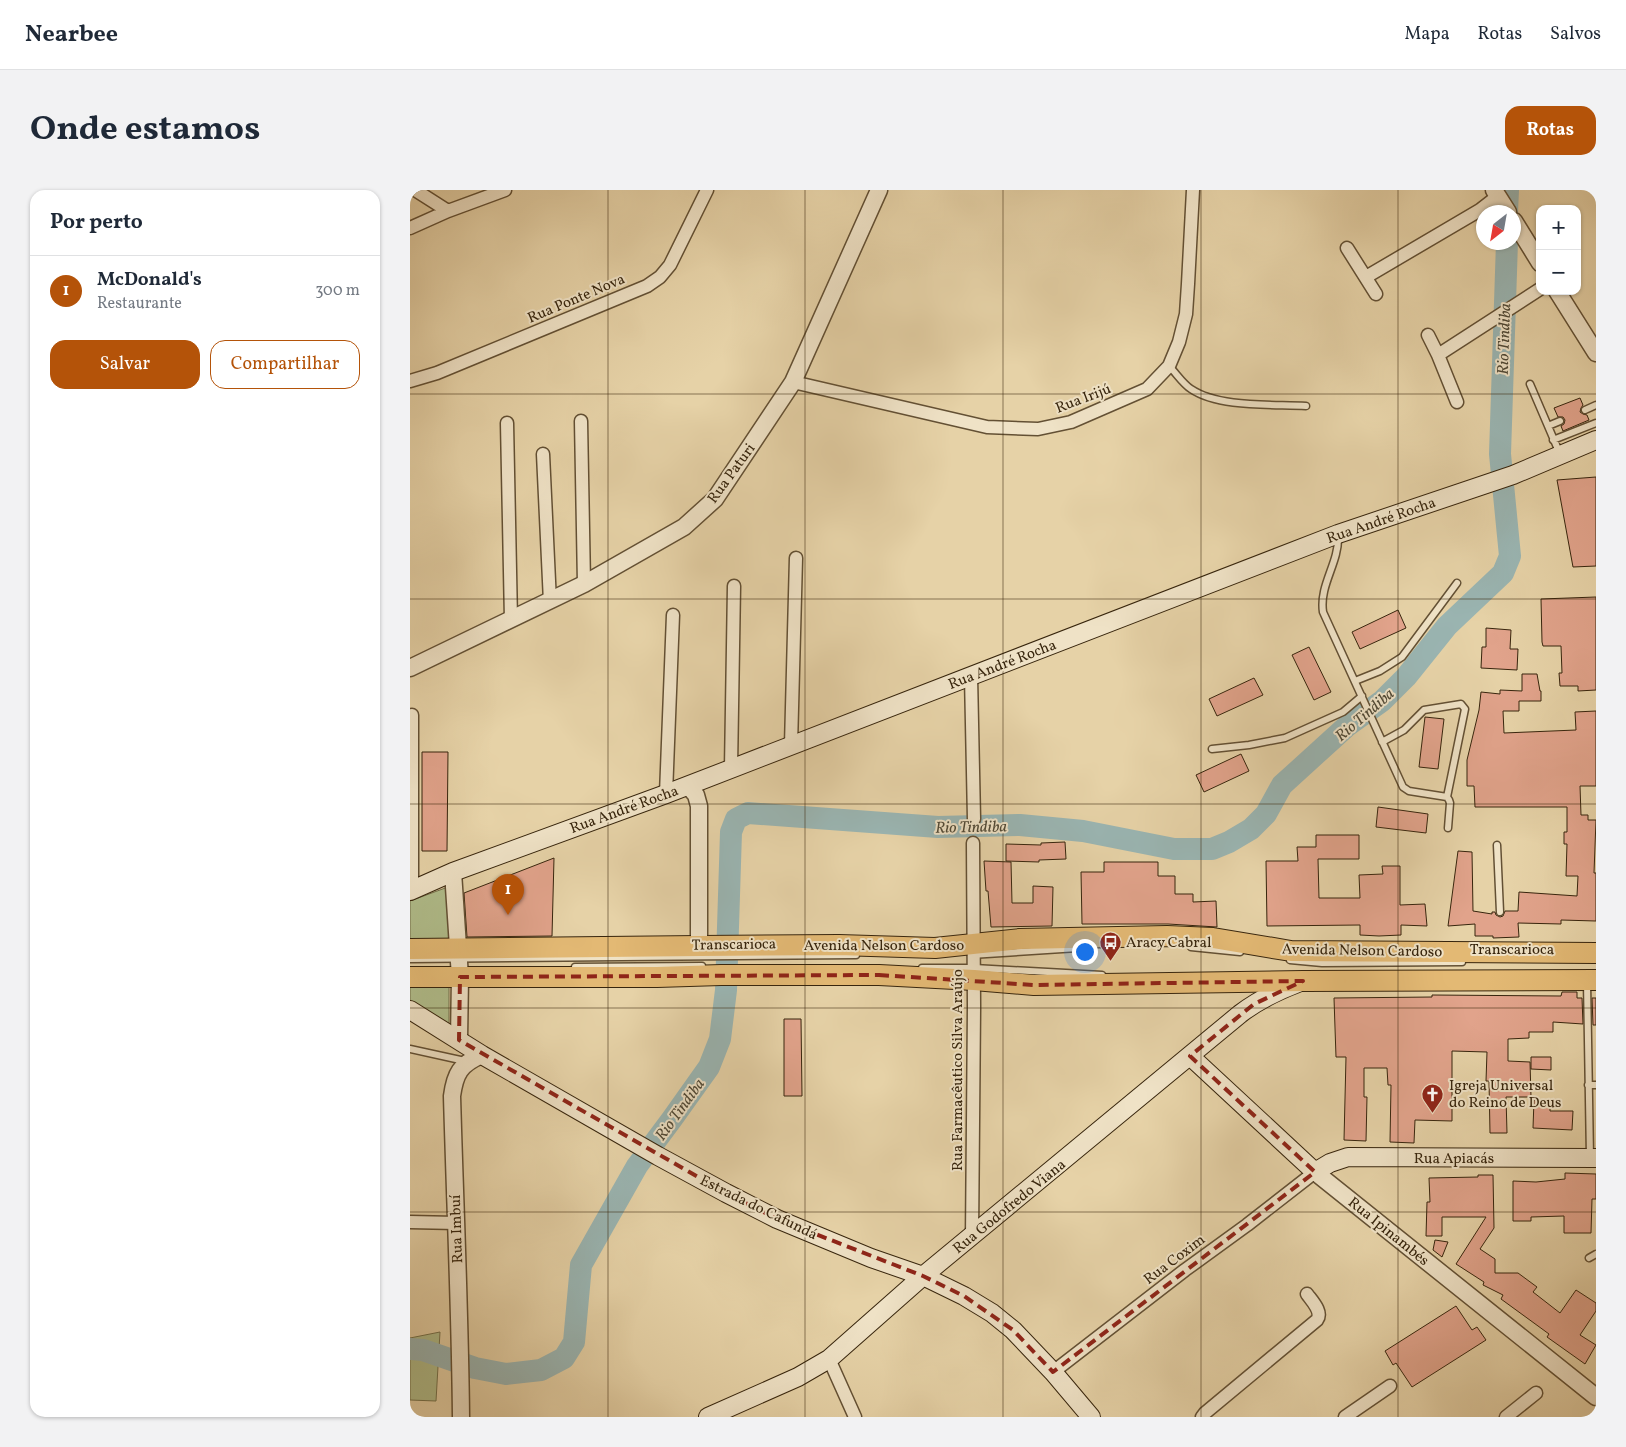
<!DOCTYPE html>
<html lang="pt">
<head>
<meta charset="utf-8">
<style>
  :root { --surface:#fff; --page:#f2f2f3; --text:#1f2937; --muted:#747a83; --line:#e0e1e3; --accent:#b45309 }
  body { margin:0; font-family:Vollkorn,serif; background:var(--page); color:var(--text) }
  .controls { position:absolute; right:15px; top:15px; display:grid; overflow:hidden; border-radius:10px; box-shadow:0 1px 4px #0004 }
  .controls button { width:45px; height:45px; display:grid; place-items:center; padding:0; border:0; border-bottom:1px solid var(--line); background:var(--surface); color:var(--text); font:25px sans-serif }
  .compass { position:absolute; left:1066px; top:15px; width:45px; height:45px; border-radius:50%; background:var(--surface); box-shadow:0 1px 4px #0004; rotate:211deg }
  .you { position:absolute; left:674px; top:761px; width:18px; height:18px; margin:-12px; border:4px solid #fff; border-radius:50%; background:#1a73e8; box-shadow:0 0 0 8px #1a73e833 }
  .badge { display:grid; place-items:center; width:32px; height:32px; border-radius:50%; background:var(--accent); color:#fff; font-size:16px; font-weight:700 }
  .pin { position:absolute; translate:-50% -41px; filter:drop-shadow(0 1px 2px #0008) }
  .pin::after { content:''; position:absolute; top:26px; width:18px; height:15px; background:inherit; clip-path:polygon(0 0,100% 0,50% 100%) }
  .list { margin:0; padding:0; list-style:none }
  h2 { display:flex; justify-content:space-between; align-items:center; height:65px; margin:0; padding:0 20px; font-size:21px }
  h2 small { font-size:16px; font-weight:400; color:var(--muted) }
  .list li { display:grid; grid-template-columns:32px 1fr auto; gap:15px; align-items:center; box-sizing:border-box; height:70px; padding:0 20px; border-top:1px solid var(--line) }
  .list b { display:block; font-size:19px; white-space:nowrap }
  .list p { margin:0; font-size:16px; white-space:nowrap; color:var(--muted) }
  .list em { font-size:16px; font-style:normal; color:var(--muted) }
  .actions { display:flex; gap:10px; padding:15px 20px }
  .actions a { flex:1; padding:11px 0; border:1px solid var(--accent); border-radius:15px; text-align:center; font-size:18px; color:var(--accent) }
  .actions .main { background:var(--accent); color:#fff }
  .map { position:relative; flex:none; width:1186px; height:1227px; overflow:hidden; border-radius:15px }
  header { display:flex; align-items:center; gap:30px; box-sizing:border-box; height:70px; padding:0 25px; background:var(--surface); border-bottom:1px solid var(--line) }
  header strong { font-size:24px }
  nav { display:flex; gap:28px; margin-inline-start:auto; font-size:18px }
  .intro { display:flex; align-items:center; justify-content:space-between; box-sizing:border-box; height:120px; padding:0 30px }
  h1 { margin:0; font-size:35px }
  .button { padding:12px 22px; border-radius:15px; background:var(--accent); color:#fff; font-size:18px; font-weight:700 }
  main { display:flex; gap:30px; padding:0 30px }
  aside { flex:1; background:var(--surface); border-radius:15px; box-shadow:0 1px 4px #0004 }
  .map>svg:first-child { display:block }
</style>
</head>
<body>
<header>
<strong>Nearbee</strong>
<nav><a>Mapa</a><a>Rotas</a><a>Salvos</a></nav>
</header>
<div class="intro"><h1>Onde estamos</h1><a class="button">Rotas</a></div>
<main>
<aside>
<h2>Por perto<small></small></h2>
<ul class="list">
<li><span class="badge">1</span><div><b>McDonald's</b><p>Restaurante</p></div><em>300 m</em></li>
</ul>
<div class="actions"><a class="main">Salvar</a><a>Compartilhar</a></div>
</aside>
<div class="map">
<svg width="1186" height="1227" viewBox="0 0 1186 1227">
  <rect width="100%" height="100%" fill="#e6d2a7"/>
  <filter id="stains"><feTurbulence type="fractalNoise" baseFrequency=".004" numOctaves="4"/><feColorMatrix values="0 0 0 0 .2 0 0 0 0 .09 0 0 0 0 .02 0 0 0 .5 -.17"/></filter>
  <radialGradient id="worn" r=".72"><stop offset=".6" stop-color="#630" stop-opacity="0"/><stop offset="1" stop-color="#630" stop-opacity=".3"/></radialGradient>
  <path fill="#b0bd8b" stroke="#74714c" d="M38,697L42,752L0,751V711Z
    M0,793H39V840L0,817Z
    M30,1142L26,1211L0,1210V1148Z"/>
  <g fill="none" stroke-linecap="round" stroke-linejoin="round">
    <path stroke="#9ab5b2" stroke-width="22" d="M1097,22L1098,0
      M0,1159L13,1160L65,1178L96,1184L131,1180L154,1168L164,1152L171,1075L227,976L262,929L299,877L310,849L316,800L321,642L326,629L338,623L528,637L610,635L673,641L764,659H802L819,652L841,639L856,624L872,595L937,536L972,511L996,487L1037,436L1093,383L1100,366L1090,264L1097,52"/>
  </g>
  <path fill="#e1a38b" stroke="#37250d" d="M1170,208L1173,215L1171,218L1170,222L1173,224L1177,225L1179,230L1153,241L1151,236L1154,234L1155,230L1153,227H1148L1144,218Z
    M1186,287V376L1163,377L1147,290Z
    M1186,407V500L1168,501V496H1150L1149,483H1152L1151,456H1133L1132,452L1131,409Z
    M988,420L996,438L950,459L942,442Z
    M1076,438L1101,440L1100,459H1108L1107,480L1071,478L1072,457H1076Z
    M899,457L921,502L904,510L882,465Z
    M1112,484H1127L1130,501H1131V511H1109V521H1093L1094,543L1166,540L1165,522L1186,521V596H1170L1171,625H1178V630H1186L1184,683H1186V731L1151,730V734L1108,733L1109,747L1083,748V746H1065V734L1038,736L1048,661L1062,662L1063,721L1082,724V722H1085L1086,725L1090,727L1093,726L1095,721H1108L1109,702L1167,706L1168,686H1156L1157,654H1154V642H1157V617H1065L1064,596H1057V570L1069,520L1071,502L1090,504V500L1112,501Z
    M844,488L853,505L807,526L799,509Z
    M1015,527L1034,529L1028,579L1009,577Z
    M12,562H38L37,661H12Z
    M831,564L839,581L794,602L786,585Z
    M968,617L1018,624L1016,643L966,637Z
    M906,645H949V669H908L909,708H950L949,685L973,684L972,676H990V715L1015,714L1017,736L991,735V745L969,746L950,745V735L857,736L856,671H888L887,657H906Z
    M655,652L656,669L629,670V672L596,671V654L631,655V653Z
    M144,668L142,746L57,747L54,703Z
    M574,671L601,672L602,713H623V696L643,697L642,736L581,737L578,701H576Z
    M694,672H748V686H765V704H783V712L806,711L807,737L758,734H672L671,682H694Z
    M1152,802H1167V808H1172L1173,834L1143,832V842H1119V848L1098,849V871L1120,872L1121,907H1096L1097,943H1080L1079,891H1076L1077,862L1042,861V931L1005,930L1004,953L980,952L981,895H978L977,878H954V907H957L956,951L934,950L936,867H926L924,808L1022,807V805L1151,806Z
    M1182,808H1186V835H1183Z
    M374,829H391L392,906H374Z
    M1121,867H1141V880L1121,879Z
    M1124,910L1140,911V921H1163L1162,940L1123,938Z
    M1155,983L1186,984V1009H1182L1181,1043H1154V1026L1121,1027V1031H1103V991L1126,992L1155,989Z
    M1068,985H1083L1084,1038L1070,1059L1085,1069V1083H1108L1127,1097L1123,1102L1150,1123L1166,1100L1186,1113V1121L1170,1145L1186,1155L1175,1174L1137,1147L1139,1144L1091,1109L1093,1105L1073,1095L1074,1092L1046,1074L1076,1027H1032V1046H1016L1017,1012H1020L1019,988L1068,987Z
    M1025,1050L1038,1052L1032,1067L1023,1060Z
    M1046,1116L1062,1140L1067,1137L1076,1150L1002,1197L986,1173L983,1175L975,1161Z"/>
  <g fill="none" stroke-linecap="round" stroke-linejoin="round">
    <defs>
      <path id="service" d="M759,176C766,183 773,194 781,199C809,218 863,214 896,216
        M1120,194L1150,264
        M1175,220L1186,215
        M1138,236L1150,231
        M1143,250L1186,233
        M928,347C929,373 909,395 913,422L993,597L999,601L1037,607L1039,610L1040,613L1038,638
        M945,491L970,481L992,467L1047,393
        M972,552L994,540L1014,520L1051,514L1055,519L1037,607
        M802,559L839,555L875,548L933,522L952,506
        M1087,655L1090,722
        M781,757L830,762
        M561,765L668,758
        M0,769L446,765
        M880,770L912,773L1052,772
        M165,777L292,776
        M512,778H564L692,785
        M1177,792L1180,967
        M0,859L55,871
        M1178,895H1186
        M1179,1068L1186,1064"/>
      <path id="minor" d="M5,0L38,21
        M0,38L38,21L95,0
        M937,58L966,104
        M956,87L1070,20L1088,6
        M1018,145L1028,165L1047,212
        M1028,165L1130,99
        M0,191L27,183L237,96L250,87L260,75L297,0
        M383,192L577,237L628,239L661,232L737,199L759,176L769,152L776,124L778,94L783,0
        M171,231L174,394
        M97,233L101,430
        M133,264L140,412
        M561,486L564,629
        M381,555L386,368
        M321,578L324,396
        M256,604L263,425
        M2,701V525
        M0,1032L46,1033
        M562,1047L564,817L563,653
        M419,1169L445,1227
        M643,1182L775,1080L837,1035L905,982
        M792,1227L795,1223L907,1130C913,1122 902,1111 897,1104
        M935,1227L980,1196
        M1096,1227L1126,1203"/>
      <path id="tertiary" d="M1084,0L1098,22
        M1104,31L1130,73
        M1147,101L1186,163
        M0,478L174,394L274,337L305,309L383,192L469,0
        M278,596L286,605L289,616V756
        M43,682L50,787L49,850
        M905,982L1186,1207
        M51,1227C50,1120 45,1013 42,906C45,884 50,874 72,865"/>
      <path id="secondary" d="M0,701L43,682L256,604L928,344L1103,285L1186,250
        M0,820L72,865L248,966L316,1003L367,1029L461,1068L513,1086L554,1106L582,1123L603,1140L643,1182L681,1227
        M780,866L905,982L920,973L938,967L1186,968
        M298,1227L388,1187L419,1169L513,1086L830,824C848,810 867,801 888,793"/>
      <path id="primary" d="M0,759L289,756L429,755L525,758L610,749L757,746L803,748L881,761L1186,763
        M0,787H247L311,785H469L564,790L624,795L893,791L1186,790"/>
    </defs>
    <use href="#service" stroke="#635034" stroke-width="9"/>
    <use href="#minor" stroke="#635034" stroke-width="15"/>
    <use href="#tertiary" stroke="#635034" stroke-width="19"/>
    <use href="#secondary" stroke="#37250d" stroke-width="20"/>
    <use href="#primary" stroke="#37250d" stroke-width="22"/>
    <use href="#service" stroke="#efe2c6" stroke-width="6"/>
    <use href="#minor" stroke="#efe2c6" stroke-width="12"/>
    <use href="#tertiary" stroke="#efe2c6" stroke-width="16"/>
    <use href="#secondary" stroke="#efe2c6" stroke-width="18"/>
    <use href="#primary" stroke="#e3b974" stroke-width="20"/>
  </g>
  <path fill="none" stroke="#8f2418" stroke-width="4" stroke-dasharray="10 6" stroke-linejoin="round" d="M469,785L624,795L893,791L844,814L780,866L905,982L643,1182L603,1140L554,1106L513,1086L367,1029L316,1003L49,850L50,787Z"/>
  <path fill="none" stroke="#37250d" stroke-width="1" stroke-opacity="0.55" d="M198,0V1227M395,0V1227M593,0V1227M791,0V1227M988,0V1227M0,204H1186M0,409H1186M0,614H1186M0,818H1186M0,1022H1186"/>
  <defs>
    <symbol id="bus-pin" viewBox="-11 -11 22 30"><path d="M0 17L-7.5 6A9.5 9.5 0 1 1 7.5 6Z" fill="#8f2418" stroke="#efe2c6"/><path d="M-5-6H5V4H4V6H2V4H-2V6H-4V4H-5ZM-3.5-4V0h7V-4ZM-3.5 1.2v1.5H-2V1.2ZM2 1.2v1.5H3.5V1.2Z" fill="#fff"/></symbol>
    <symbol id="church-pin" viewBox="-11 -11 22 30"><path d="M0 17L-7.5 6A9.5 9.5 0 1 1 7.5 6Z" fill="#8f2418" stroke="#efe2c6"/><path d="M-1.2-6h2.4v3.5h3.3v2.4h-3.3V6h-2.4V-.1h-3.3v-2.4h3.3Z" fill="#fff"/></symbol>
  </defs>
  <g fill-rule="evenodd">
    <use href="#bus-pin" x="688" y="740" width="25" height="34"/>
    <use href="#church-pin" x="1010" y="892" width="25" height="34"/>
  </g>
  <g text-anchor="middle" stroke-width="4" stroke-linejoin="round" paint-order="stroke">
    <g font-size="15" fill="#37250d" stroke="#efe2c6">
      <text transform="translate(166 108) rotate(-23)" y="5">Rua Ponte Nova</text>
      <text transform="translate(673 208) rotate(-21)" y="5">Rua Irijú</text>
      <text transform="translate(321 283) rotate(-54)" y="5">Rua Paturi</text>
      <text transform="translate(971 330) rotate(-19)" y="5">Rua André Rocha</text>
      <text transform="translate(592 474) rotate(-21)" y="5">Rua André Rocha</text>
      <text transform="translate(214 619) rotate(-20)" y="5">Rua André Rocha</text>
      <text transform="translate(324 754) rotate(-1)" y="5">Transcarioca</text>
      <text x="474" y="760">Avenida Nelson Cardoso</text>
      <text x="1102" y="764">Transcarioca</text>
      <text transform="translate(952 760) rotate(1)" y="5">Avenida Nelson Cardoso</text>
      <text transform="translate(547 880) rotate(-90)" y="5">Rua Farmacêutico Silva Araújo</text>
      <text x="1044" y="973">Rua Apiacás</text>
      <text transform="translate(599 1016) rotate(-39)" y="5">Rua Godofredo Viana</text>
      <text transform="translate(349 1017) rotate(26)" y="5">Estrada do Cafundá</text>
      <text transform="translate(46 1039) rotate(-92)" y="5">Rua Imbuí</text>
      <text transform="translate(979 1041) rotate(39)" y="5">Rua Ipinambés</text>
      <text transform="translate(764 1069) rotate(-37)" y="5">Rua Coxim</text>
    </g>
    <g font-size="15" fill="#37250d" stroke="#efe2c6" text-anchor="start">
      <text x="716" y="757">Aracy Cabral</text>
      <text x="1039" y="900">Igreja Universal<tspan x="1039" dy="17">do Reino de Deus</tspan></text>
    </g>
    <g font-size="16" font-style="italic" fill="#504936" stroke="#efe2c6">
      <text transform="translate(1093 149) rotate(-88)" y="6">Rio Tindiba</text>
      <text transform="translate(954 524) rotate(-41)" y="6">Rio Tindiba</text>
      <text transform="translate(561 636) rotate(-1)" y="6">Rio Tindiba</text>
      <text transform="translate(269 919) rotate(-54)" y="6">Rio Tindiba</text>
    </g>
  </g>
  <rect width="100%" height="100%" filter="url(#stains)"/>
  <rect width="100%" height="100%" fill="url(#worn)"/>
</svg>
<div class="controls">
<button>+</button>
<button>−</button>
</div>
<svg class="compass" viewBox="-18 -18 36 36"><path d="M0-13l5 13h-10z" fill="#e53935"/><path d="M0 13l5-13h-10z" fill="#747a83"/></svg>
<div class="you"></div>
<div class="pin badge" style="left:98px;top:725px">1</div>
</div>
</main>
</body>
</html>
